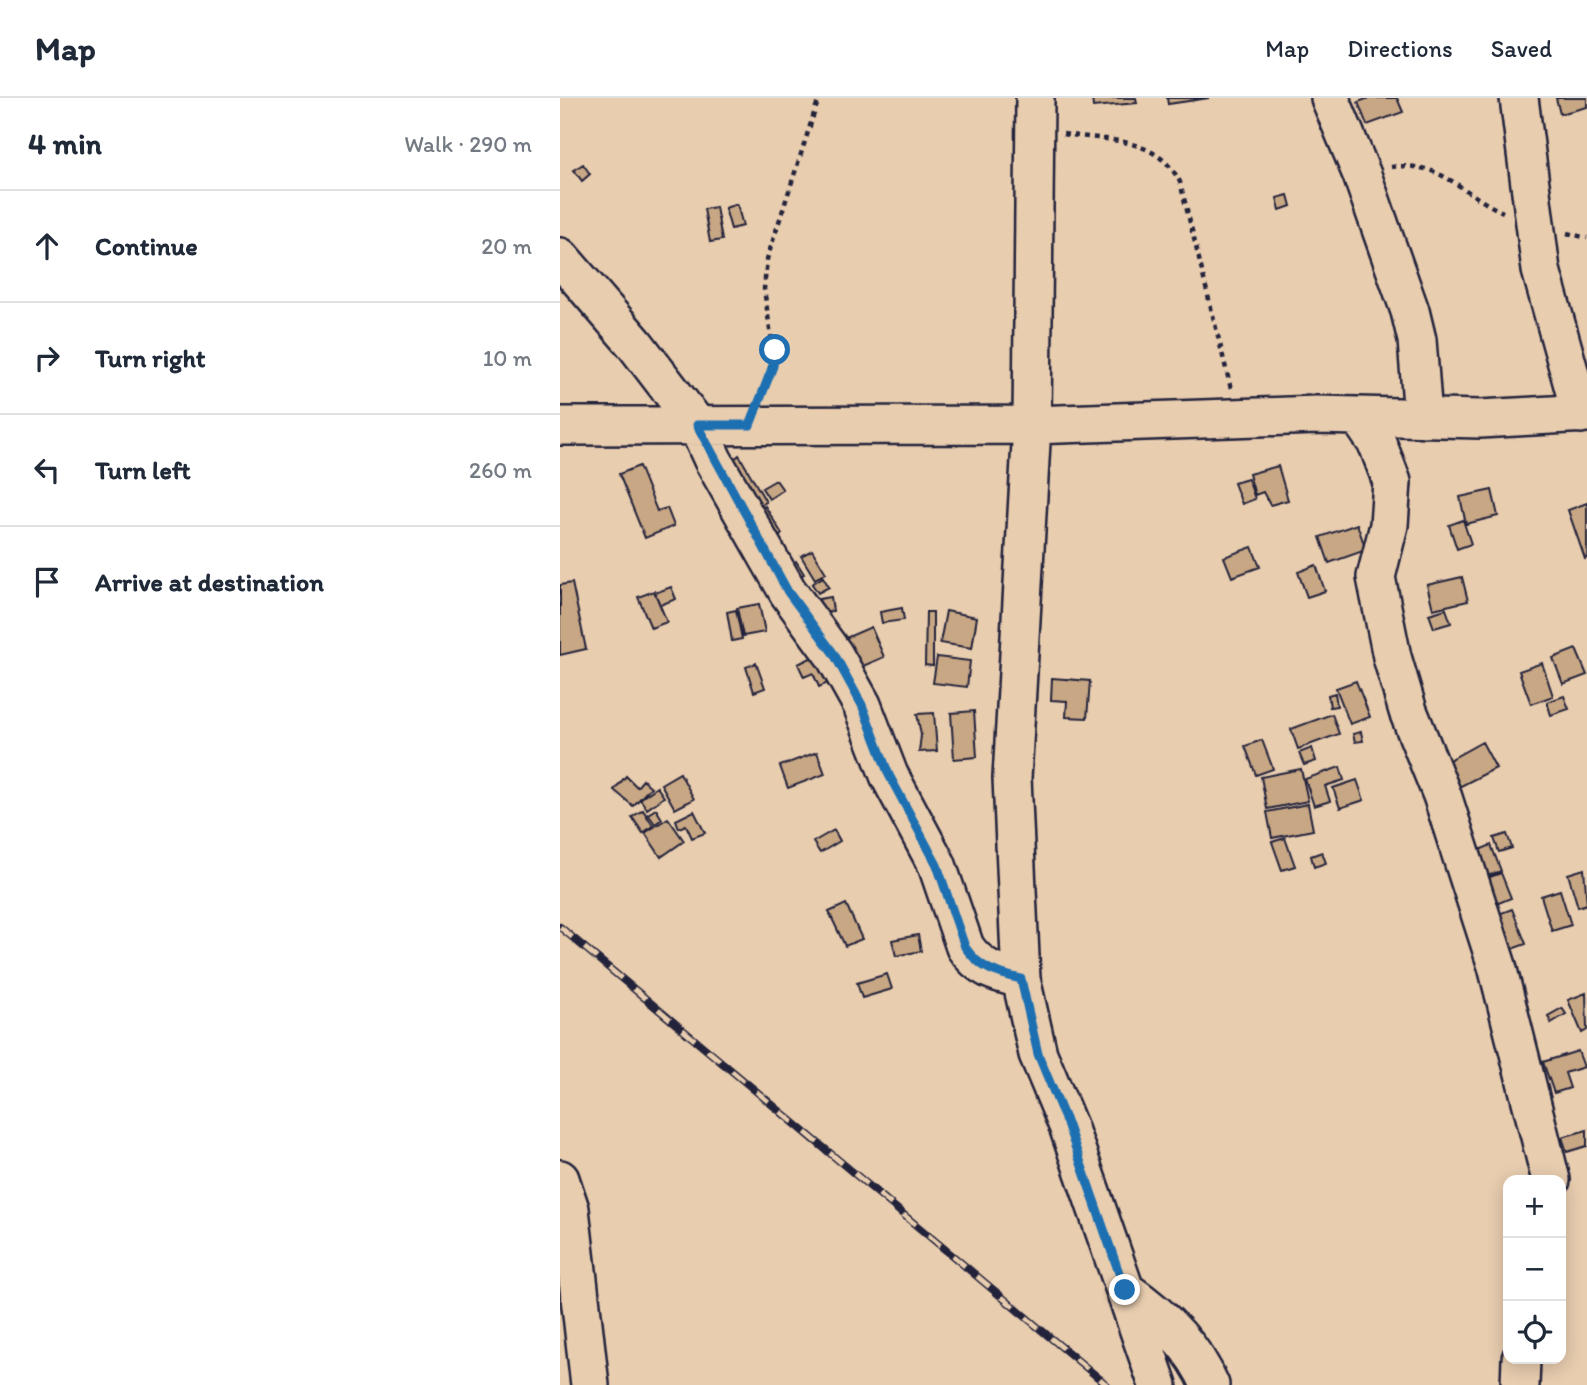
<!DOCTYPE html>
<html lang="en">
<head>
<meta charset="utf-8">
<style>
  :root { --surface:#fff; --page:#f2f2f3; --text:#1f2937; --muted:#747a83; --line:#e0e1e3 }
  body { margin:0; font-family:Itim,sans-serif; background:var(--page); color:var(--text) }
  .controls { position:absolute; right:21px; bottom:21px; display:grid; overflow:hidden; border-radius:14px; box-shadow:0 4px 18px #0003 }
  .controls button { width:63px; height:63px; display:grid; place-items:center; padding:0; border:0; border-bottom:2px solid var(--line); background:var(--surface); color:var(--text); font:35px sans-serif }
  .stop { position:absolute; width:21px; height:21px; margin:-16px; border:5px solid #1f6fb2; border-radius:50%; background:#fff }
  .stop.end { background:#1f6fb2; border-color:#fff; box-shadow:0 2px 7px #0008 }
  .list { margin:0; padding:0; list-style:none }
  h2 { display:flex; justify-content:space-between; align-items:center; height:91px; margin:0; padding:0 28px; font-size:30px }
  h2 small { font-size:23px; font-weight:400; color:var(--muted) }
  .list li { display:grid; grid-template-columns:46px 1fr auto; gap:21px; align-items:center; box-sizing:border-box; height:112px; padding:0 28px; border-top:2px solid var(--line) }
  .list b { display:block; font-size:26px; white-space:nowrap }
  .list em { font-size:23px; font-style:normal; color:var(--muted) }
  .icon { flex:none; width:38px; height:38px; fill:none; stroke:currentColor; stroke-width:2; stroke-linecap:round; stroke-linejoin:round }
  .map { position:relative; flex:none; width:1027px; height:1287px; overflow:hidden }
  header { display:flex; align-items:center; gap:42px; box-sizing:border-box; height:98px; padding:0 35px; background:var(--surface); border-bottom:2px solid var(--line) }
  header strong { font-size:33px }
  nav { display:flex; gap:38px; margin-inline-start:auto; font-size:24px }
  main { display:flex }
  aside { flex:1; background:var(--surface) }
  .map>svg:first-child { display:block }
</style>
</head>
<body>
<header>
<strong>Map</strong>
<nav><a>Map</a><a>Directions</a><a>Saved</a></nav>
</header>
<main>
<aside>
<h2>4 min<small>Walk · 290 m</small></h2>
<ul class="list">
<li><svg class="icon" aria-label="ahead" viewBox="0 0 24 24"><path d="M12 20V5M6 11l6-6 6 6"/></svg><div><b>Continue</b></div><em>20 m</em></li>
<li><svg class="icon" aria-label="right" viewBox="0 0 24 24"><path d="M7 20v-9h11M14 6l5 5-5 5"/></svg><div><b>Turn right</b></div><em>10 m</em></li>
<li><svg class="icon" aria-label="left" viewBox="0 0 24 24"><path d="M17 20v-9H6M10 6l-5 5 5 5"/></svg><div><b>Turn left</b></div><em>260 m</em></li>
<li><svg class="icon" aria-label="arrive" viewBox="0 0 24 24"><path d="M6 21V4h12l-3 4 3 4H6"/></svg><div><b>Arrive at destination</b></div></li>
</ul>
</aside>
<div class="map">
<svg width="1027" height="1287" viewBox="0 0 1027 1287">
  <rect width="100%" height="100%" fill="#e8cdaf"/>
  <filter id="ink" filterUnits="userSpaceOnUse"><feTurbulence type="fractalNoise" baseFrequency=".0143" numOctaves="2"/><feDisplacementMap in="SourceGraphic" scale="14" xChannelSelector="R" yChannelSelector="G"/><feConvolveMatrix kernelMatrix="1 2 1 2 8 2 1 2 1" color-interpolation-filters="sRGB"/></filter>
  <g filter="url(#ink)">
    <path fill="#c8a784" stroke="#22223b" stroke-width="2" d="M532,0H576L577,5L533,9Z
      M607,0H649L608,6Z
      M809,0H837L843,14L807,27L798,4Z
      M996,0H1027V9L1000,16Z
      M23,66L30,76L22,83L14,72Z
      M728,97L731,108L720,112L717,100Z
      M177,106L183,128L171,131L165,110Z
      M156,109L162,142L150,144L144,111Z
      M179,357L206,404L189,413L165,369Z
      M79,368L97,413L107,410L114,428L85,440L59,376Z
      M718,368L728,402L710,407L703,394L695,397L689,376Z
      M688,381L695,401L682,406L674,385Z
      M216,382L223,392L209,401L202,390Z
      M932,392L938,418L906,426L900,399Z
      M1027,405V460L1025,461L1008,412Z
      M205,408L222,436L211,448L193,416Z
      M903,422L911,446L897,451L889,427Z
      M797,426L806,452L769,465L760,439Z
      M692,449L700,469L672,479L664,459Z
      M252,452L266,475L255,481L241,458Z
      M236,463L244,476L232,484L223,470Z
      M756,467L765,493L747,499L738,474Z
      M263,479L269,489L258,495L252,486Z
      M902,479L908,503L873,511L867,487Z
      M12,485L26,551L0,557V487Z
      M111,489L116,501L100,507L95,495Z
      M94,493L107,524L91,530L78,499Z
      M271,499L273,513L261,515L259,501Z
      M199,506L205,534L183,538L177,510Z
      M342,510L344,522L322,525L320,514Z
      M886,511L891,525L874,530L869,516Z
      M176,512L182,541L172,543L167,514Z
      M386,513L417,519L412,550L380,545Z
      M366,514H373V568L365,567Z
      M311,529L324,559L294,572L281,542Z
      M1016,551L1027,577L1003,586L993,560Z
      M263,554L275,582L259,589L253,575L244,579L238,566Z
      M377,559L410,563L407,589L373,585Z
      M196,565L205,590L194,594L186,569Z
      M982,565L993,598L971,606L959,573Z
      M492,580L530,583L527,620L506,619L507,603L491,602Z
      M796,583L810,619L790,626L776,590Z
      M775,595L777,608L770,609L768,597Z
      M1004,598L1009,611L991,617L987,604Z
      M414,613L417,659L394,661L391,615Z
      M374,615L377,653L359,654L361,637L357,616Z
      M772,616L779,636L738,651L731,631Z
      M801,634L803,643L795,644L793,636Z
      M702,642L713,671L696,677L685,648Z
      M922,644L936,670L899,689L886,664Z
      M752,650L756,663L744,667L739,655Z
      M257,654L265,676L228,690L220,668Z
      M780,669L784,682L765,688L770,703L754,708L745,681Z
      M741,671L748,703L707,711L701,679Z
      M120,675L134,701L115,711L101,686Z
      M66,678L77,689L83,682L91,689L73,708L54,692Z
      M797,682L804,702L780,710L773,690Z
      M97,689L104,699L87,711L80,701Z
      M748,706L753,732L712,740L707,714Z
      M96,711L102,721L95,726L88,716Z
      M83,712L93,728L83,735L72,719Z
      M134,713L145,735L132,740L126,727L119,730L116,722Z
      M108,720L124,743L101,759L85,735Z
      M274,732L280,743L260,755L253,744Z
      M947,736L952,750L939,754L934,740Z
      M725,740L735,768L722,772L712,744Z
      M931,747L941,773L920,781L910,756Z
      M762,754L766,765L754,769L751,758Z
      M1024,771L1027,806L1018,809L1008,776Z
      M941,775L951,800L929,809L919,783Z
      M1000,792L1011,827L992,833L981,798Z
      M286,806L302,841L285,848L269,814Z
      M952,811L966,846L949,852L936,817Z
      M358,837L361,853L336,858L332,842Z
      M327,876L332,891L302,900L297,885Z
      M1026,895L1027,932L1022,935L1008,902Z
      M1002,910L1006,916L991,925L988,918Z
      M1018,953L1024,969L1005,975L1010,990L994,995L983,964Z
      M1027,1032V1048L1007,1054L1002,1039Z"/>
    <g fill="none" stroke-linecap="round" stroke-linejoin="round">
      <defs>
        <path id="minor" d="M475,0L472,327L452,680L461,881L478,956L508,1028L598,1287
          M770,0L802,77L850,213L857,242L863,320
          M959,0L981,172L1021,316
          M0,159L75,246L137,327L153,362L228,494L274,557L302,607L329,677L377,767L405,849C420,871 436,875 461,881
          M799,319L818,347L832,384L829,427L816,479L832,559L848,613L882,697L937,868L991,1082
          M0,328L472,327L757,317L920,321L1027,315
          M0,1081L10,1111L30,1287
          M565,1192C600,1216 633,1247 650,1287
          M960,1287L961,1261"/>
      </defs>
      <use href="#minor" stroke="#22223b" stroke-width="42"/>
      <path stroke="#22223b" stroke-width="4.5" stroke-dasharray="5 5" stroke-linecap="butt" d="M503,36C549,43 596,38 620,84L671,291
        M831,69C883,63 900,95 943,114
        M1007,135L1027,140
        M201,300L214,258L204,191L207,161L259,0"/>
      <use href="#minor" stroke="#e8cdaf" stroke-width="37"/>
      <defs>
        <path id="rail" d="M0,829L547,1287"/>
      </defs>
      <use href="#rail" stroke="#22223b" stroke-width="8"/>
      <use href="#rail" stroke="#e8cdaf" stroke-width="5" stroke-dasharray="16" stroke-linecap="butt"/>
    </g>
  </g>
  <g fill="none" stroke-linecap="round" stroke-linejoin="round" filter="url(#ink)">
    <path stroke="#1f6fb2" stroke-width="9" d="M215,252L213,268L190,327H137L228,494L274,556L302,607L329,677L377,767L405,849C420,871 436,875 461,881L478,956L508,1028L565,1192"/>
  </g>
</svg>
<div class="controls">
<button>+</button>
<button>−</button>
<button><svg class="icon" aria-label="locate" viewBox="0 0 24 24"><circle cx="12" cy="12" r="6"/><path d="M12 2v4M12 18v4M2 12h4M18 12h4"/></svg></button>
</div>
<div class="stop" style="left:215px;top:252px"></div>
<div class="stop end" style="left:565px;top:1192px"></div>
</div>
</main>
</body>
</html>
